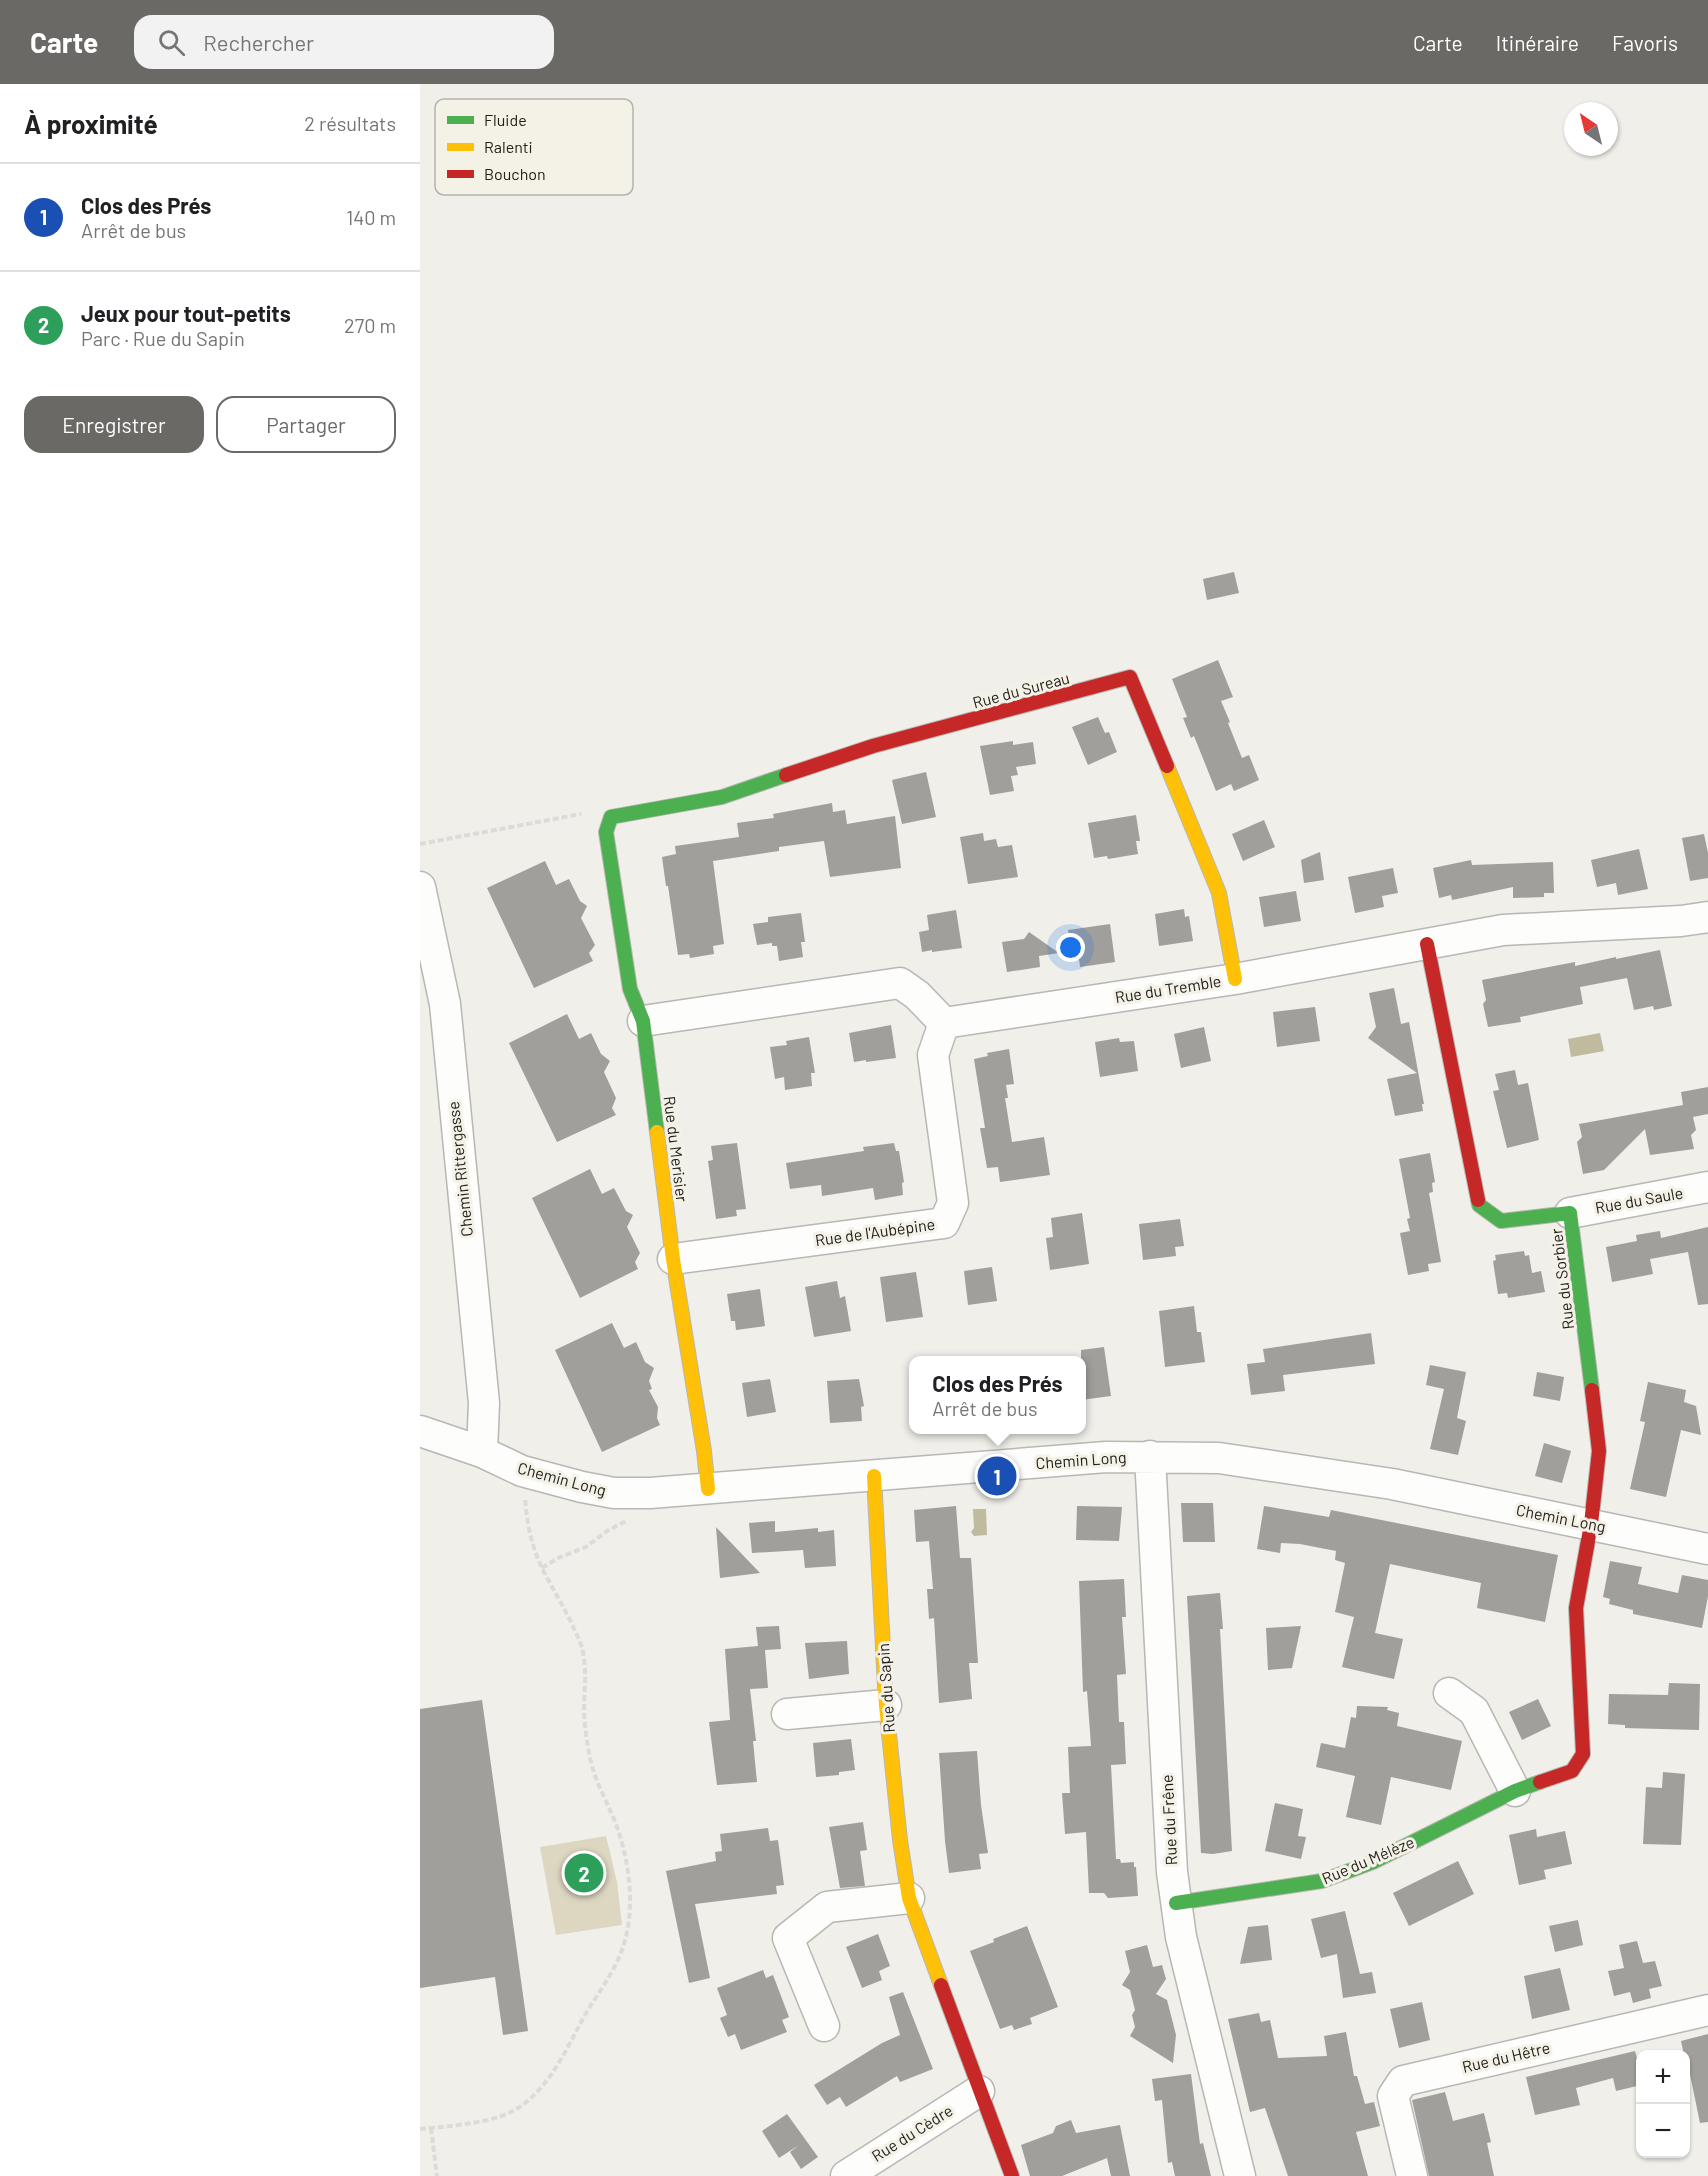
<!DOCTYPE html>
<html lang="fr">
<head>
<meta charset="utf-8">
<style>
  :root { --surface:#fff; --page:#f2f2f2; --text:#202124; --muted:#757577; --line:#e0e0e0; --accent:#6a6965 }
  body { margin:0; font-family:Barlow,sans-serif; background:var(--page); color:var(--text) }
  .controls { position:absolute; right:18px; bottom:18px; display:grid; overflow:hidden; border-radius:12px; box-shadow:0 2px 4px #0004 }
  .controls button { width:54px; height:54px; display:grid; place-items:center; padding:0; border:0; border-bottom:2px solid var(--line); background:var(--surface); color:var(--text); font:30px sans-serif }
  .compass { position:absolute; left:1144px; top:18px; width:54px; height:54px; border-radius:50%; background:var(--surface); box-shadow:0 2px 4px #0004; rotate:325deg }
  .you { position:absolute; left:651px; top:864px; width:21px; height:21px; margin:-15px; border:4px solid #fff; border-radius:50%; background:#1a73e8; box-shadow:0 0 0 9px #1a73e833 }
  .badge { display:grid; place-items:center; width:39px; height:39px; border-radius:50%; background:var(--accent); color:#fff; font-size:20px; font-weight:700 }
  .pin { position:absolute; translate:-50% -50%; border:3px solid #fff; box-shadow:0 2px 6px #0006 }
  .popup { position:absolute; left:489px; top:1272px; width:177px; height:78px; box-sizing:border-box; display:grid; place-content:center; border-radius:12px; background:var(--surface); filter:drop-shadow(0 2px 4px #0005); font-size:20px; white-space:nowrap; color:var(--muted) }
  .popup b { font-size:22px; color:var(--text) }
  .popup::after { content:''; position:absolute; left:50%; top:100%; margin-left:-12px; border:12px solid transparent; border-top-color:var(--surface) }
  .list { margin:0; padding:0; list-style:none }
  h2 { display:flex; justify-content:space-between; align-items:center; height:78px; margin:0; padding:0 24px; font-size:26px }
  h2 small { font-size:20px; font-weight:400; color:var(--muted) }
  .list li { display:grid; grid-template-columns:39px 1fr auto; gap:18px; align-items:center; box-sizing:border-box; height:108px; padding:0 24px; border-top:2px solid var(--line) }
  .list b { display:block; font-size:22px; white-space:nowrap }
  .list p { margin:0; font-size:20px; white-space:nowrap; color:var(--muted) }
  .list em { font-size:20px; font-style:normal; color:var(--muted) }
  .actions { display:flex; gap:12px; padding:18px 24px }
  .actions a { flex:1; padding:14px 0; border:2px solid var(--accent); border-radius:18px; text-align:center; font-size:21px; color:var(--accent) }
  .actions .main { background:var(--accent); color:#fff }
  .icon { flex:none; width:33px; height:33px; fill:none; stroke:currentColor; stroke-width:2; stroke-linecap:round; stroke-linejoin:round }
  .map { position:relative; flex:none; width:1288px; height:2092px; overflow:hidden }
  header { display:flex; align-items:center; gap:36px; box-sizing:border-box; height:84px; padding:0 30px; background:var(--accent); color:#fff }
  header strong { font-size:28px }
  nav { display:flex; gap:33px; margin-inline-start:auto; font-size:21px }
  .search { width:420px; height:54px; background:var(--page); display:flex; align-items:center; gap:15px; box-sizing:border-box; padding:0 21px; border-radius:18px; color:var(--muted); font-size:22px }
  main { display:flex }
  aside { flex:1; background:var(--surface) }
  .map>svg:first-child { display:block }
</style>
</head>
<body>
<header>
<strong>Carte</strong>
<div class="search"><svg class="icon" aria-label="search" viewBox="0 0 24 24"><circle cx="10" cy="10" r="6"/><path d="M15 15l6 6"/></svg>Rechercher</div>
<nav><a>Carte</a><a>Itinéraire</a><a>Favoris</a></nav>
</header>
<main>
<aside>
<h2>À proximité<small>2 résultats</small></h2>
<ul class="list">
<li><span class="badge" style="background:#1a4fb4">1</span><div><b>Clos des Prés</b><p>Arrêt de bus</p></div><em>140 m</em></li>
<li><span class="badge" style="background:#2e9e5b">2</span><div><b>Jeux pour tout-petits</b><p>Parc · Rue du Sapin</p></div><em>270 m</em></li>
</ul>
<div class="actions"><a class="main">Enregistrer</a><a>Partager</a></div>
</aside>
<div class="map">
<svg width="1288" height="2092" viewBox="0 0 1288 2092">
  <rect width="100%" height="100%" fill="#f0efea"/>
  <path fill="#ddd7c2" d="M186,1752L197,1798L202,1841L136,1851L120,1763Z"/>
  <path fill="#c0ba9e" d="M1180,949L1184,967L1151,973L1148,955Z
    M553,1425H566L567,1451L554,1452L551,1448L554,1444Z"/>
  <path fill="#a09f9b" d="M814,488L819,509L787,516L783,495Z
    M798,576L813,613L801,617L810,638L808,639L822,674L829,671L839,696L814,707L811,700L796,707L774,652L771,654L763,634L767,633L752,595Z
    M678,633L685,649L689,648L697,668L668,681L652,643Z
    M593,657V661L613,658L616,680L596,683L598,691L591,692L594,707L570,711L560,662Z
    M506,688L516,733L482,740L472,696Z
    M412,719L413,728L425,726L427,740L475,732L481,784L410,793L404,757L359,763V767L293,777L304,860L293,862L294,870L270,874L269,870L258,871L248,802H246L242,773L256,770L255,762L319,753L317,739L354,734L353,730Z
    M716,731L720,757H716L718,770L688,775L687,772L674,774L668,739Z
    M844,736L855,763L823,777L812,750Z
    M563,749L564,757L576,755L578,763L592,761L598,793L548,800L540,753Z
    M1284,750L1288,769V794L1270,797L1262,754Z
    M1219,765L1228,805L1198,811L1196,799L1177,803L1171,776Z
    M900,768L904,796L884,799L881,776Z
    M1051,776L1052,781L1133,778L1134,809H1124V813L1093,814V803L1032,816L1031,811L1019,814L1013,784Z
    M125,777L136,801L149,795L160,817L167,822L161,834L175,861L169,869L173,877L114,904L67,804Z
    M973,784L978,809L962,812L964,823L935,829L928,793Z
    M876,807L881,837L844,843L839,813Z
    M764,825L765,833L769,832L773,857L739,862L735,830Z
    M536,826L542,864L512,868V866L502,868L499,848L509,846L507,831Z
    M381,829L385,858H381L383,873L359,877L357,862H352V859L337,861L333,840L348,838V833Z
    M690,840L695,878L660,883L658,867L651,868L648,846Z
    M609,848L639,869L619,872L620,883L587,888L582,858L604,855Z
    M1240,866L1252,922L1234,926L1233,922L1214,926L1207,894L1160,903L1163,920L1100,933L1101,938L1068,943L1063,920L1066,916L1062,896L1155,878V882L1196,873V875Z
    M974,904L981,940L989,938L1004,1020H1002L1003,1027L975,1032L967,995L997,989L948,954L956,943L949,909Z
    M895,923L900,957L857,963L853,928Z
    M147,930L159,955L171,949L181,970L190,977L184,988L196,1014L192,1024L196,1031L137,1058L89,959Z
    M471,941L476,974L446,978V976L434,978L429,949Z
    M784,943L791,977L761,984L754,950Z
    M389,953L395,989H391L392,1002L365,1006L364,993L355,995L350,963L367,961L366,957Z
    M699,954L700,958L714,957L718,987L680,993L675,958Z
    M589,965L594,1000L586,1001L588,1014H585L592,1058L624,1053L630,1091L580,1098L578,1083L567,1084L560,1044H565L554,975L568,972L567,969Z
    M1095,986L1098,1001L1108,999L1119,1056L1087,1064L1073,1007L1079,1006L1075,990Z
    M1288,1003V1030L1273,1033L1276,1046L1271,1051L1274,1065L1230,1071L1225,1045L1184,1086L1163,1090L1157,1058L1162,1053L1159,1040L1263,1021L1261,1008Z
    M317,1059L326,1125L316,1126L317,1132L296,1135L288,1077L293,1076L291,1062Z
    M474,1059L476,1067H479L484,1098L482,1099L483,1111L455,1116L453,1104L402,1112L401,1101L370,1105L366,1079L444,1067L443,1063Z
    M1010,1069L1015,1098L1012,1099L1013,1108L1009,1109L1021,1178L1008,1180L1009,1187L988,1191L980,1149L990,1147L987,1135L990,1134L979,1075Z
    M170,1085L182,1110L194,1104L206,1127L213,1131L207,1143L220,1169L215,1178L218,1185L160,1214L112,1114Z
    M662,1129L669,1180L630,1186L626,1154L633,1153L631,1134Z
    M760,1135L764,1162L755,1163L756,1172L723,1176L719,1140Z
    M1288,1143V1220L1278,1221L1268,1168L1230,1175L1233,1190L1192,1198L1186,1163L1217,1157L1216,1151L1240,1147L1241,1154Z
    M1104,1167L1105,1172L1109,1171L1112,1189L1121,1187L1125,1208L1088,1214L1087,1209L1078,1210L1073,1177L1076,1176L1075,1171Z
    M572,1183L577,1217L548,1221L544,1187Z
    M496,1188L503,1233L466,1238L460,1193Z
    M417,1197L420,1214L425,1212L431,1247L394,1253L385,1203Z
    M340,1205L345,1242L316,1246L315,1237H311L307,1210Z
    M774,1222L777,1248H781L785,1278L745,1283L739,1227Z
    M192,1239L204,1264L216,1258L225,1278L234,1284L229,1297L232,1305L229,1306L238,1323L237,1334L240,1341L182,1368L135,1266Z
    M951,1249L955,1280L863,1291L865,1307L831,1311L827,1280L845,1278L843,1265Z
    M684,1263L691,1312L661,1316V1266Z
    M1010,1281L1046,1288L1037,1334L1046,1337L1038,1371L1010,1365L1024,1305L1006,1301Z
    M1117,1288L1144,1293L1140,1317L1113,1312Z
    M350,1295L356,1328L327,1333L322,1299Z
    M439,1295L444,1322L441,1323L442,1337L410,1339L407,1297Z
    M1228,1298L1266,1306L1264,1318L1276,1322L1281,1351L1261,1346L1246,1413L1210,1405L1225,1338L1220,1337Z
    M1124,1359L1151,1367L1142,1399L1115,1392Z
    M761,1419H793L795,1458H763Z
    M536,1422L540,1474H551L558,1579H549L552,1615L519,1619L514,1534L509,1535L507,1505H513L509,1457L496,1458L494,1426Z
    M657,1422L702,1423L699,1457L656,1456Z
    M844,1422L909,1433L911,1426L1138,1471L1125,1538L1057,1524L1061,1499L970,1480L955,1549L983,1555L974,1595L922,1583L934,1533L915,1528L925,1479L915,1476L916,1467L880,1460L861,1459L860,1469L837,1465Z
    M355,1437V1448L398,1444V1448L414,1446L416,1482L385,1484L383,1466L332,1469L329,1439Z
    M296,1443L340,1489L300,1494Z
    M1190,1477L1222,1483L1218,1500L1258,1509L1262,1491L1288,1496V1512L1282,1544L1213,1530V1526L1189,1520L1190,1515L1183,1513Z
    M704,1495L706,1533H702L706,1590L697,1591L699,1638H704L706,1680L691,1681L696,1775H700L701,1779L714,1778V1783H716L718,1812L688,1814L684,1809H669L666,1748L645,1750L642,1709H650L648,1663L671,1662L667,1607L663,1608L659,1497Z
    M800,1509L803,1545H800L812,1767L793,1770L781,1769L767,1512Z
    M359,1542L361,1565L345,1566L348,1604L330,1605L336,1657H333L337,1698L297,1701L289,1638L310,1636L305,1565L338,1562L336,1543Z
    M881,1542L872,1584L848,1586L846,1544Z
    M427,1557L429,1590L389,1595L385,1559Z
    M1249,1599L1280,1600L1279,1646L1205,1644V1641L1188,1640L1189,1610L1248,1611Z
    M1118,1615L1131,1642L1102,1656L1089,1628Z
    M62,1616L108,1947L83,1951L75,1893L0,1904V1625Z
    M937,1622L968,1623L967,1626L979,1629L977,1642L1042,1657L1031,1706L971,1693L961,1741L926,1733L935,1692L896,1683L901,1659L925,1664L931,1633L936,1634Z
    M431,1655L435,1686L419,1688V1691L396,1693L393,1659Z
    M557,1667L561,1721L568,1769L559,1770L561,1785L529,1789L525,1757L519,1669Z
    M1243,1688L1265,1690L1261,1761L1223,1760L1226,1703L1242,1704Z
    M855,1719L883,1725L878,1752L886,1753L881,1775L845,1767Z
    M443,1738L447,1766L440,1767L445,1802L420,1804L409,1743Z
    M348,1744L350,1757L358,1756L364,1801L356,1802L357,1810L275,1820L290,1894L269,1899L246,1787L296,1777L295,1768L302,1767L300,1750Z
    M1116,1745L1117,1753L1145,1747L1152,1780L1124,1786L1126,1795L1099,1801L1089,1751Z
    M1038,1777L1054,1810L989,1842L973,1809Z
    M925,1827L940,1890L952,1888L956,1909L923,1914L917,1870L901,1874L891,1835Z
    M1158,1836L1163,1861L1135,1868L1129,1842Z
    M848,1841L852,1876L820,1880L828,1843Z
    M607,1842L638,1923L610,1934L612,1940L594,1946L592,1941L580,1945L550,1867L574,1858L573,1855Z
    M458,1850L470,1882L459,1887L462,1896L442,1904L426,1863Z
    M1217,1857L1223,1879L1235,1877L1242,1902L1229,1905L1231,1914L1213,1919L1210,1908L1194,1912L1188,1887L1204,1884L1199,1861Z
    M727,1861L733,1883L742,1881L746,1895L736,1910L747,1916L754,1943L756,1951L753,1979L710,1952L715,1943L712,1931L715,1926L710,1906L702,1901L710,1888L705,1867Z
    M1140,1884L1150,1926L1112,1935L1104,1892Z
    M343,1886L346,1894L353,1891L369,1933L362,1936L367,1948L321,1966L315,1950L308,1953L300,1934L307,1931L297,1904Z
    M483,1908L513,1985L480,1998L477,1992L426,2023L420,2013L407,2021L394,2001L462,1959L480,1951L469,1913Z
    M1002,1918L1010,1956L979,1964L970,1925Z
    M839,1929L841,1938L850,1936L858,1974L907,1972L904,1952L926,1948L934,1992H937L945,2020L954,2018L960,2042L936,2048L948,2092H868L845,2024L830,2028L808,1935Z
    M1288,1950V2038L1280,2039L1266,1971H1264L1261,1957Z
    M1215,1967L1221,1988V2001L1196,2007L1193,1994L1156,2004L1160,2021L1115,2031L1106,1993Z
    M771,1990L780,2060L783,2059L791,2092H755L752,2078L748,2079L742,2016L735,2017L732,1995Z
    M1025,2008L1033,2037L1064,2029L1071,2058L1067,2059L1074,2092H1009L992,2016Z
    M367,2030L398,2073L381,2085L370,2068L379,2061L359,2074L342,2047Z
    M651,2036L656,2049L700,2041L710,2092H691L687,2074L642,2092H610L601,2061L633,2049L636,2042Z"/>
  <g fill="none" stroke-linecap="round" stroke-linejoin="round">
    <defs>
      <path id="street" d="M0,803L25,920L64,1319L62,1368
        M223,937L480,899L497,911L524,939L815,895L1083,846L1261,837L1288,833
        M1150,1129L1288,1103
        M253,1175L524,1139L533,1119L513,971L524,939
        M0,1347L62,1368L102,1387L162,1403L194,1409H230L686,1373L799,1374L972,1400L1288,1465
        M730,1372L752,1788L761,1853L820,2092
        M1029,1609L1054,1627L1095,1707
        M367,1630L466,1621
        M404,1942L368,1854L407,1823L489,1814
        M426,2092L559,2007
        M992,2092L973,2012L983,1997L1288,1926"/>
      <path id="fast" d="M237,1048L223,937L210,905L186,748L191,733L302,713L366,691
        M1058,1116L1059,1121L1081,1137L1150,1129L1172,1306
        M756,1819L902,1797L953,1778L1095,1707L1120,1698"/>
      <path id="slow" d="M747,682L799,809L815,895
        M237,1048L253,1175L284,1367L288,1405
        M454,1392L466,1621L480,1756L489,1814L521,1901"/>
      <path id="jam" d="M366,691L453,662L710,593L747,682
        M1007,860L1058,1116
        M1120,1698L1152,1687L1163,1670L1156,1524L1171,1440L1179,1367L1172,1306
        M521,1901L592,2092"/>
    </defs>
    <use href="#street" stroke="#b8b7b3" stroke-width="33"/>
    <use href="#fast" stroke="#b8b7b3" stroke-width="16"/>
    <use href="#slow" stroke="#b8b7b3" stroke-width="16"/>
    <use href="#jam" stroke="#b8b7b3" stroke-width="16"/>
    <path stroke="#dcdbda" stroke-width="4" stroke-dasharray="6 3" stroke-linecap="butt" d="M0,760L161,730
      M122,1484L138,1474L166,1463L187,1447L208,1436
      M11,2044L17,2092
      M0,2045C24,2043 68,2039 89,2029C124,2012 142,1974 159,1942C171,1918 190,1896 200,1871C216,1833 211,1784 198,1746C190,1722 175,1699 170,1674C167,1659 165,1644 164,1629C164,1607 168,1583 161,1561C151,1534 135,1510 122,1484C111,1461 107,1439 105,1414"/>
    <use href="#street" stroke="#fdfdfc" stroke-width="30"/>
    <use href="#fast" stroke="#4caf50" stroke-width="14"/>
    <use href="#slow" stroke="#ffc107" stroke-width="14"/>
    <use href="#jam" stroke="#c62828" stroke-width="14"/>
  </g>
  <g text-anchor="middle" stroke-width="6" stroke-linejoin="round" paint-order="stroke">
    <g font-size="16" fill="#22211e" stroke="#f4f1e6">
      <text transform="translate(601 606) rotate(-15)" y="6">Rue du Sureau</text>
      <text transform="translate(748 905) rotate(-9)" y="6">Rue du Tremble</text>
      <text transform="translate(256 1065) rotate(83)" y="6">Rue du Merisier</text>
      <text transform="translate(40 1085) rotate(-96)" y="6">Chemin Rittergasse</text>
      <text transform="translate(1219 1116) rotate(-10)" y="6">Rue du Saule</text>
      <text transform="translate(455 1148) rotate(-8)" y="6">Rue de l'Aubépine</text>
      <text transform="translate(1142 1195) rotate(-97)" y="6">Rue du Sorbier</text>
      <text transform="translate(661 1376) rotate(-4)" y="6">Chemin Long</text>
      <text transform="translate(142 1395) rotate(15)" y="6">Chemin Long</text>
      <text transform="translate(1141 1434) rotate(11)" y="6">Chemin Long</text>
      <text transform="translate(466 1604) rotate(-94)" y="6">Rue du Sapin</text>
      <text transform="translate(749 1736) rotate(-93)" y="6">Rue du Frêne</text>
      <text transform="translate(948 1776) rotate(-23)" y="6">Rue du Mélèze</text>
      <text transform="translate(1086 1973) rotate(-13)" y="6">Rue du Hêtre</text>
      <text transform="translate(492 2049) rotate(-32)" y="6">Rue du Cèdre</text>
    </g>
  </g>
  <rect x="15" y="15" width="198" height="96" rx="9" fill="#f4f1e6" stroke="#b5b3aa" stroke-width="1.5"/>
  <rect x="27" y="32" width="27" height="8" fill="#4caf50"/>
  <rect x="27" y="59" width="27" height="8" fill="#ffc107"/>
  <rect x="27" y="86" width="27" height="8" fill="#c62828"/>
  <g font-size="16" fill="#22211e">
    <text x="64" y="42">Fluide</text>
    <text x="64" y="69">Ralenti</text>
    <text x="64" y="96">Bouchon</text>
  </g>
</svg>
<div class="controls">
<button>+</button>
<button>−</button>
</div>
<svg class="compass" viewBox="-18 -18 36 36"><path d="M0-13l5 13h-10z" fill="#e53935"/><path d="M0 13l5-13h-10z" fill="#757577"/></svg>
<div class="you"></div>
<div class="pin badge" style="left:577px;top:1392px;background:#1a4fb4">1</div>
<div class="popup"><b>Clos des Prés</b>Arrêt de bus</div>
<div class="pin badge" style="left:164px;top:1789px;background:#2e9e5b">2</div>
</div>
</main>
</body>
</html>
